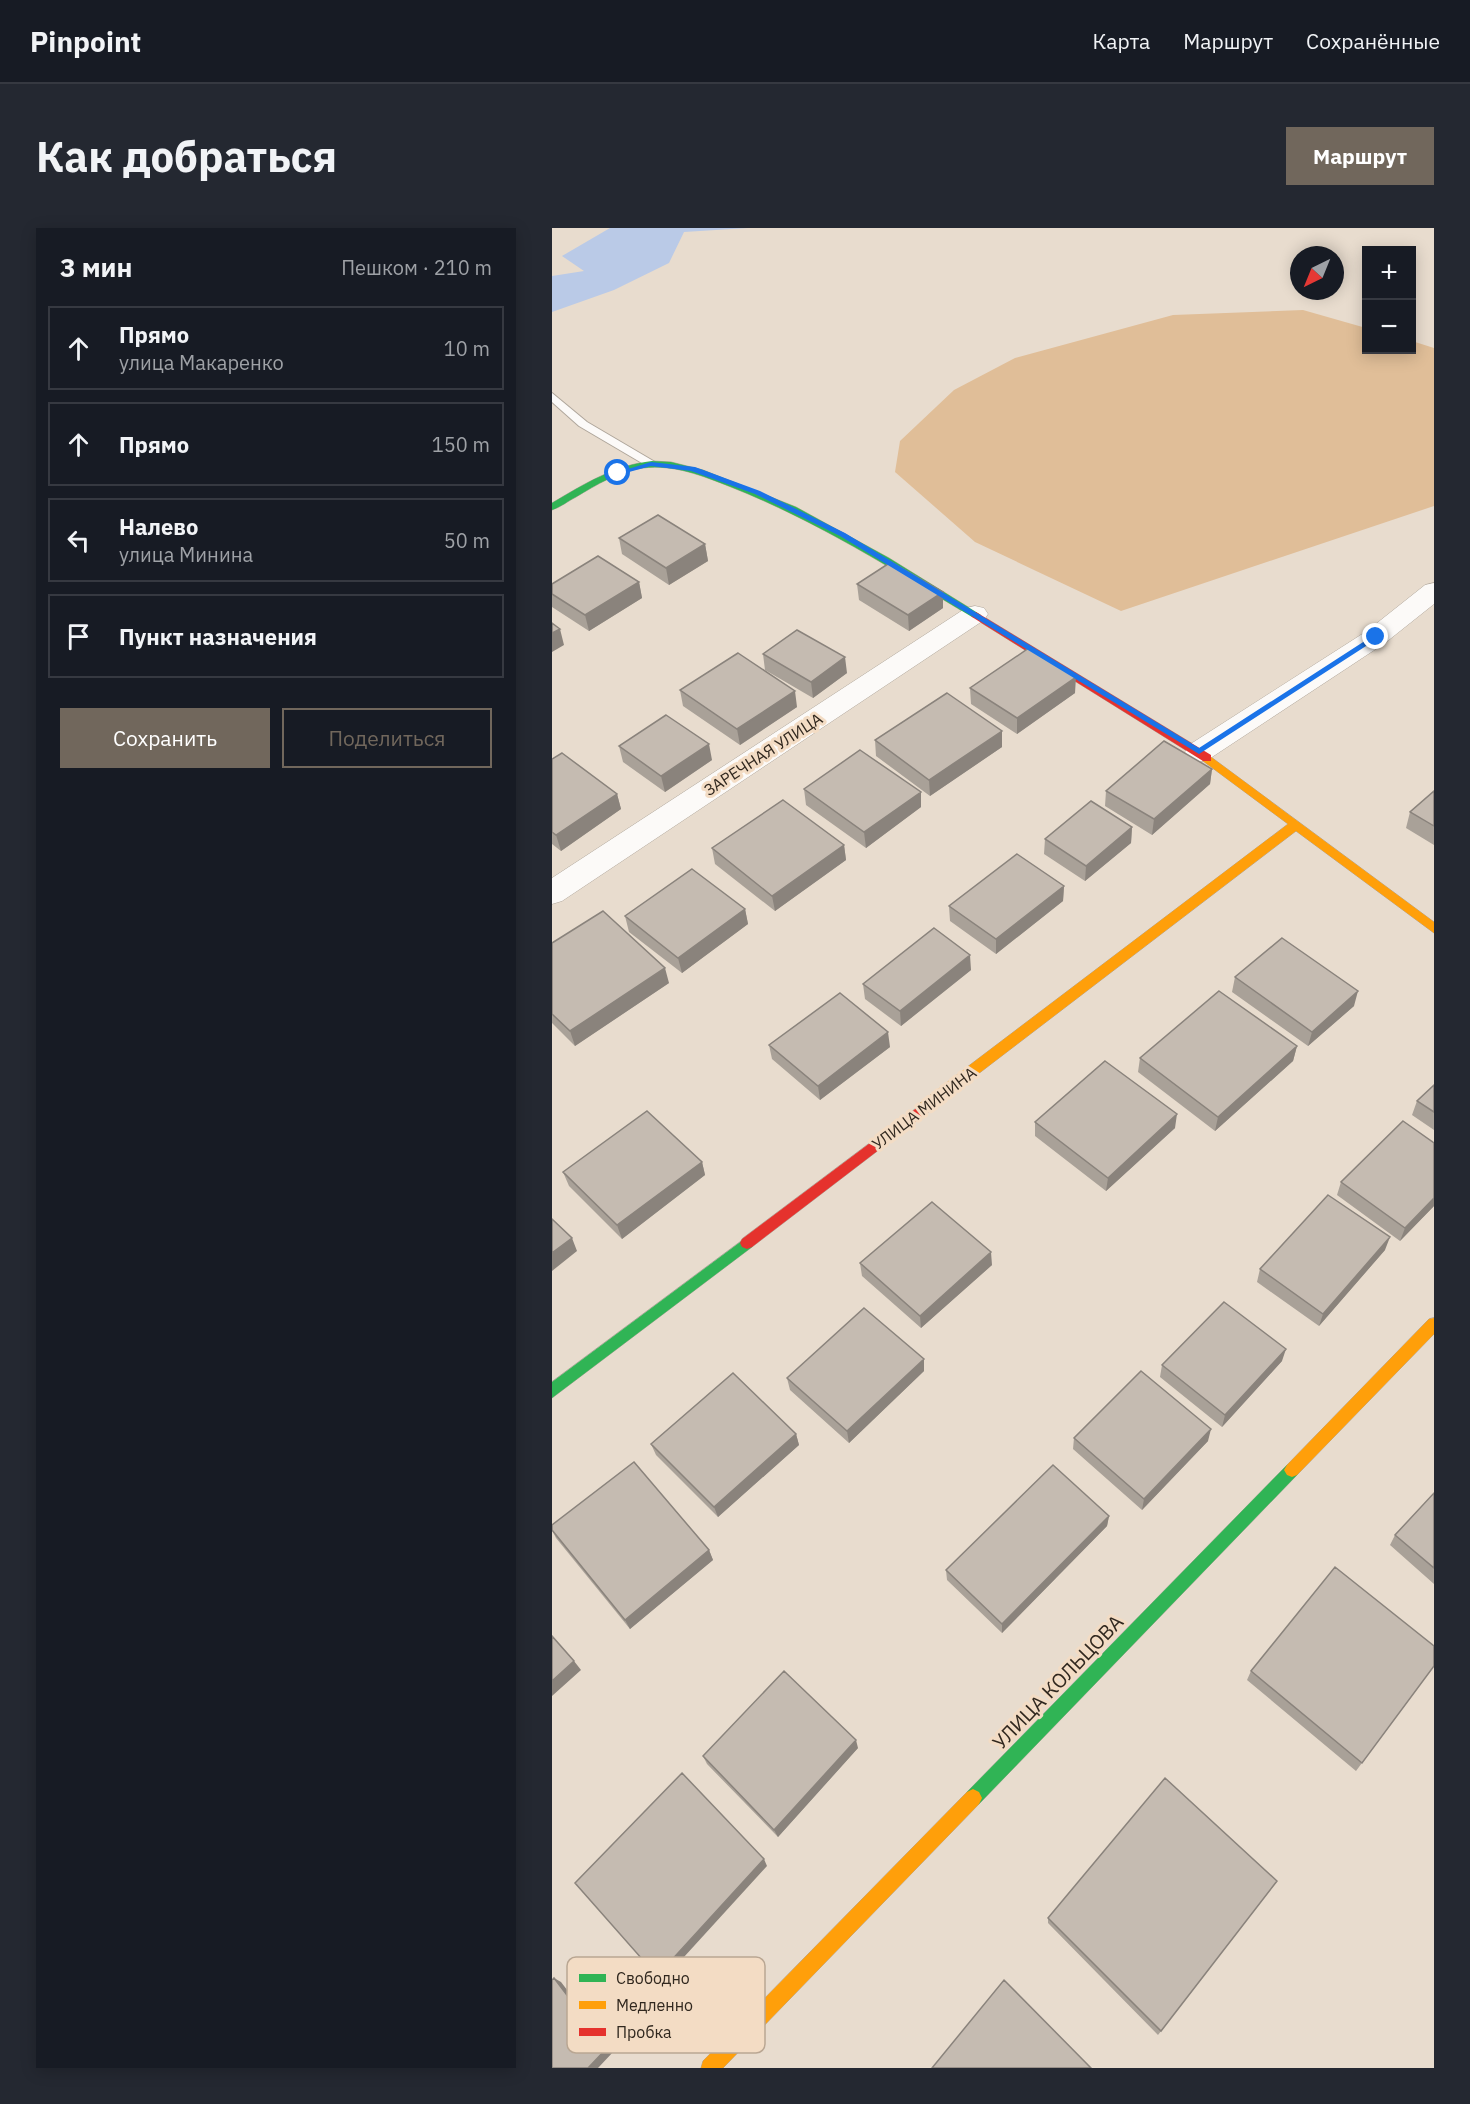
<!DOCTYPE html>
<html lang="ru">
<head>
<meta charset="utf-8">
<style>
  :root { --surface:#171b24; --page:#242831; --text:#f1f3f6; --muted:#9ea1a6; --line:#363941; --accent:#71675c }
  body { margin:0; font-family:"IBM Plex Sans",sans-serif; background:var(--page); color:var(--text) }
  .controls { position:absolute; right:18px; top:18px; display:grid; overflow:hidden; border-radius:0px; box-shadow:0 3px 15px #0003 }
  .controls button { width:54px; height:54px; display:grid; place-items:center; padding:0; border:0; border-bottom:2px solid var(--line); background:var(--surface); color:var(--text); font:30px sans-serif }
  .compass { position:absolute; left:738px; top:18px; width:54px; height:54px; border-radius:50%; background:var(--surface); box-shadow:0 3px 15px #0003; rotate:223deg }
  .stop { position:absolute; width:18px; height:18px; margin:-14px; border:4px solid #1a73e8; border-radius:50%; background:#fff }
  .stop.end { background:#1a73e8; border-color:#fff; box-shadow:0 2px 6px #0008 }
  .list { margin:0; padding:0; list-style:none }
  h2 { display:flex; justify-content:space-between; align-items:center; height:78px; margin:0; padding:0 24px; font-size:26px }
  h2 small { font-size:20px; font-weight:400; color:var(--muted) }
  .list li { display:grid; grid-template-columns:39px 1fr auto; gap:18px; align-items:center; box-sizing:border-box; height:84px; margin:0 12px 12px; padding:0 12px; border:2px solid var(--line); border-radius:0px }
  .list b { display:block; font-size:22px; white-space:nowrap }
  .list p { margin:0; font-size:20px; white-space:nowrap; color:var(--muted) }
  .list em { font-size:20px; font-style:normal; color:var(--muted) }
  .actions { display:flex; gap:12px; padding:18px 24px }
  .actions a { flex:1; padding:14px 0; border:2px solid var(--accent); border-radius:0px; text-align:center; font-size:21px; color:var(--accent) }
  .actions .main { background:var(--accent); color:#fff }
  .icon { flex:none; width:33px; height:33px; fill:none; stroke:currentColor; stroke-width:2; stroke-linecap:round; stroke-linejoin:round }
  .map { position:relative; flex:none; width:882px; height:1840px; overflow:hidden; border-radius:0px }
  header { display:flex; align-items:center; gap:36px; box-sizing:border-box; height:84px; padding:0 30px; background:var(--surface); border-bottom:2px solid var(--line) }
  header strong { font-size:28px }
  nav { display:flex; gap:33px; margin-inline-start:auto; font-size:21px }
  .intro { display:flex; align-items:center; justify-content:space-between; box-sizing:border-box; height:144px; padding:0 36px }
  h1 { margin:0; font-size:42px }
  .button { padding:15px 27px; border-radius:0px; background:var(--accent); color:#fff; font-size:21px; font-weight:700 }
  main { display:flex; gap:36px; padding:0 36px }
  aside { flex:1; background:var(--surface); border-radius:0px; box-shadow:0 3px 15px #0003 }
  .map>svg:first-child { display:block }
</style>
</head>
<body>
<header>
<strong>Pinpoint</strong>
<nav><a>Карта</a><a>Маршрут</a><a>Сохранённые</a></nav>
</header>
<div class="intro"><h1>Как добраться</h1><a class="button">Маршрут</a></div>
<main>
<aside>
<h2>3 мин<small>Пешком · 210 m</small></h2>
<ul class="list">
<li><svg class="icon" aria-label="ahead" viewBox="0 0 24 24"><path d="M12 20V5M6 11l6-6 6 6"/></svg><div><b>Прямо</b><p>улица Макаренко</p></div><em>10 m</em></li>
<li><svg class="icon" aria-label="ahead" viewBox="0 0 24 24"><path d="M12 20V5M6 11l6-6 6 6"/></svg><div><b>Прямо</b></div><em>150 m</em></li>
<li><svg class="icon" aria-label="left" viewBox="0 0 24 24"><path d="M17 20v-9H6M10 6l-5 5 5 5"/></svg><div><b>Налево</b><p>улица Минина</p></div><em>50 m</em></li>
<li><svg class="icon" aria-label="arrive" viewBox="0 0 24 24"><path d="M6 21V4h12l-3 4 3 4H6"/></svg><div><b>Пункт назначения</b></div></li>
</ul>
<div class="actions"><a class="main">Сохранить</a><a>Поделиться</a></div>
</aside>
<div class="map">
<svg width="882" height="1840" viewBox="0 0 882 1840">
  <rect width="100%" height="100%" fill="#e8dcce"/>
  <path fill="#e0be98" d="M751,82L814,100V122H860V113L882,120V278L569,383L423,314L343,244L348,213L402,162L463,130L621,87Z"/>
  <path fill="#bacae7" d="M58,0H196L132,4L117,35L62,62L0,84V48L32,43L10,28Z"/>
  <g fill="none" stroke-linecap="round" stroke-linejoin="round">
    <defs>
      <path id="lane" d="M0,165L35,194L103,234V238H95L27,198L0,174Z"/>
      <path id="street" d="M882,355V376L833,415L657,531L647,534L637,531L633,524L637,517L815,403L873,357Z
        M423,378L432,380L436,386L432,392L10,673L0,676V650L414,380Z"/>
      <path id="fast" d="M100,233L119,234L151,242L244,279L337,330L429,387L424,390L420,389C342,342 265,293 179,259C151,248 122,236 91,240C67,243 44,257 24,269C16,273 9,279 0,282V275C32,256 63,237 100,233Z
        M195,1009L200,1011L202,1015L200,1019L0,1170V1154Z
        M740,1235L745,1237L748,1242L745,1247L427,1576L421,1579L415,1576L412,1570L415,1564L735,1237Z"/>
      <path id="slow" d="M655,526L882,694V705L744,603L379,882H369L367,878L369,874L736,596L651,533L649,530Z
        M882,1090V1106L745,1247L740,1249L735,1247L732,1242L735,1237L877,1091Z
        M421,1561L427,1564L430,1570L427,1576L171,1840H149L151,1833L415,1564Z"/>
      <path id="jam" d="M424,384L659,527V533H651L420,389L419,387Z
        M374,873L379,874L381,878L379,882L200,1019L195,1021L190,1019L188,1015L190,1011Z"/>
    </defs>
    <use href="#lane" stroke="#afa69b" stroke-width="2"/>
    <use href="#street" stroke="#afa69b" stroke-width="1"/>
    <use href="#fast" stroke="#afa69b" stroke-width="1"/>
    <use href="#slow" stroke="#afa69b" stroke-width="1"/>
    <use href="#jam" stroke="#afa69b" stroke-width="1"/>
    <use href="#lane" fill="#fcfaf8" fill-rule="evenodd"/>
    <use href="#street" fill="#fcfaf8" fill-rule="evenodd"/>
    <use href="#fast" fill="#30b455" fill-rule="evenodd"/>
    <use href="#slow" fill="#ff9f0a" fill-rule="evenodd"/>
    <use href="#jam" fill="#e5322d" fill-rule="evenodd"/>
  </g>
  <path fill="#a9a198" d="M67,310L153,316L156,333L117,357L70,326Z
    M87,354L90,370L37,403L0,379V356Z
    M305,356L391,364V380L357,403L307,372Z
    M211,426L295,445L261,470L213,442Z
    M418,460L523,465L465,506L419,476Z
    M128,462L245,479L188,517L131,478Z
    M323,512L450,519L378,568L324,528Z
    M67,518L160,532L113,564L71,534Z
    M0,531L65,566L69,581L9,623L0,616Z
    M660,541L658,556L600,607L553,578L554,563Z
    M252,561L369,564V579L314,620L254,577Z
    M882,563V617L854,600L858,584Z
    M580,599L579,615L533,653L492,626L493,611Z
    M292,617L294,632L223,683L163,636L160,620Z
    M512,658L511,673L444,726L398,693L397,678Z
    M193,681L196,696L130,745L77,704L73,688Z
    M0,715L117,755L23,818L0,795Z
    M419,742L349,798L313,771L311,756Z
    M683,749L802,778L756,818L680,764Z
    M217,817L338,819L268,872L220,831Z
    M745,818L741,833L663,903L586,844L588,830Z
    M882,857V902L860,887L865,873Z
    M483,894L623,900L554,963L483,908Z
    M150,934L153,947L70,1011L17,958L11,944Z
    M789,954L882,978L848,1013L785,967Z
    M833,1022L767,1098L705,1054L708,1041Z
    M308,1035L440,1037L369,1100L310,1048Z
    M730,1133L670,1199L608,1149L610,1137Z
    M372,1143L297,1215L238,1162L235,1150Z
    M244,1206L247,1217L166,1289L104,1227L99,1216Z
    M522,1210L656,1213L590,1282L521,1221Z
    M882,1265V1356L838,1317L843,1307Z
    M557,1288L555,1298L450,1405L395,1352L394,1342Z
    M0,1297L157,1322L161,1332L78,1401L4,1310L0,1302Z
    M882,1438L804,1543L695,1452L699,1443Z
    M306,1520L226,1609L155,1536L151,1528Z
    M725,1653L606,1807L496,1695V1690Z"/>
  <path fill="#8a837c" d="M153,316L156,333L117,357L114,340Z
    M87,354L90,370L37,403L33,387Z
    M391,364V380L357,403L356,387Z
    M8,401L12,417L0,424V405Z
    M293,429L295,445L261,470L259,454Z
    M524,449L523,465L465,506V490Z
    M243,463L245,479L188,517L185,501Z
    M450,503V519L378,568L377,552Z
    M157,516L160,532L113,564L109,548Z
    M660,541L658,556L600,607L602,591Z
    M369,564V579L314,620L312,604Z
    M65,566L69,581L9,623L4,607Z
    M580,599L579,615L533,653L534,638Z
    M292,617L294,632L223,683L220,668Z
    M512,658L511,673L444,726V711Z
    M193,681L196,696L130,745L126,730Z
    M418,727L419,742L349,798L348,783Z
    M113,740L117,755L23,818L18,803Z
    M806,763L802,778L756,818L760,804Z
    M336,804L338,819L268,872L266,858Z
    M745,818L741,833L663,903L666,889Z
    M625,886L623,900L554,963L556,950Z
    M150,934L153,947L70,1011L65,997Z
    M882,970V978L848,1013L853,1000Z
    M838,1009L833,1022L767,1098L771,1086Z
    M20,1010L25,1023L0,1043V1025Z
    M439,1024L440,1037L369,1100L368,1088Z
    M734,1121L730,1133L670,1199L673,1187Z
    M372,1131V1143L297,1215L295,1203Z
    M659,1201L656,1213L590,1282L592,1271Z
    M244,1206L247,1217L166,1289L162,1279Z
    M557,1288L555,1298L450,1405V1396Z
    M157,1322L161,1332L78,1401L73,1392Z
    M22,1433L29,1442L0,1468V1453Z
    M304,1512L306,1520L226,1609L222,1602Z
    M212,1631L215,1638L111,1752L105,1748Z
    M2,1750L9,1754L62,1823L46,1840H36Z"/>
  <path fill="#c5bbb1" stroke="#8a837c" stroke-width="1.5" d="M106,287L153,316L114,340L67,310Z
    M46,328L87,354L33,387L0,366V356Z
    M339,334L391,364L356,387L305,356Z
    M0,395L8,401L0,405Z
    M245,402L293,429L259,454L211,426Z
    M477,420L524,449L465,490L418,460Z
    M186,425L243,463L185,501L128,462Z
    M395,465L450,503L377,552L323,512Z
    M114,487L157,516L109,548L67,518Z
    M612,513L660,541L602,591L554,563Z
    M308,522L369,564L312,604L252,561Z
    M10,525L65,566L4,607L0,604V531Z
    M882,563V598L858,584Z
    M231,572L292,617L220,668L160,620Z
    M539,573L580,599L534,638L493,611Z
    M465,626L512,658L444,711L397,678Z
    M140,641L193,681L126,730L73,688Z
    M51,683L113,740L18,803L0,786V715Z
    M382,700L418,727L348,783L311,756Z
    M730,710L806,763L760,804L683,749Z
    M667,763L745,818L666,889L588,830Z
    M288,765L336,804L266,858L217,817Z
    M553,833L625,886L556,950L483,894Z
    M882,857V884L865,873Z
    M95,883L150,934L65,997L11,944Z
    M851,893L882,915V970L853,1000L789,954Z
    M776,967L838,1009L771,1086L708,1041Z
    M380,974L439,1024L368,1088L308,1035Z
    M0,991L20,1010L0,1025Z
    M672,1074L734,1121L673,1187L610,1137Z
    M312,1080L372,1131L295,1203L235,1150Z
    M589,1143L659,1201L592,1271L522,1210Z
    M181,1145L244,1206L162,1279L99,1216Z
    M82,1234L157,1322L73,1392L0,1302V1297Z
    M501,1237L557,1288L450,1396L394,1342Z
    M882,1265V1340L843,1307Z
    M783,1339L882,1418V1438L810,1535L699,1443Z
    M0,1408L22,1433L0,1453Z
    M232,1443L304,1512L222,1602L151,1528Z
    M130,1545L212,1631L105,1748L23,1655Z
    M613,1550L725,1653L609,1803L496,1690Z
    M2,1750L55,1820L36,1840H0V1752Z
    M452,1752L539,1840H380Z"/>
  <path fill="#1a73e8" d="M99,234L143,239L208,263L293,305L647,520L822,407L828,409L647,526L288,308L203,266L139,243L99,238L66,247L63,245Z"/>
  <g text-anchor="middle" stroke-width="6" stroke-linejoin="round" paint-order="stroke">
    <g font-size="16" fill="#31281f" stroke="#f3dcc4">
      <text transform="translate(211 526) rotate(-33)" y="6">ЗАРЕЧНАЯ УЛИЦА</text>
      <text transform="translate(372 880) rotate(-37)" y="6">УЛИЦА МИНИНА</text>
    </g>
    <g font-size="20" fill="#31281f" stroke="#f3dcc4">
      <text transform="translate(506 1454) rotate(-46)" y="7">УЛИЦА КОЛЬЦОВА</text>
    </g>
  </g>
  <rect x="15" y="1729" width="198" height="96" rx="9" fill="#f3dcc4" stroke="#b9a692" stroke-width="1.5"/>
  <rect x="27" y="1746" width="27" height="8" fill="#30b455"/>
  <rect x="27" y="1773" width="27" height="8" fill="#ff9f0a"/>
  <rect x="27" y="1800" width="27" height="8" fill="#e5322d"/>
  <g font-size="16" fill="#31281f">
    <text x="64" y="1756">Свободно</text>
    <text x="64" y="1783">Медленно</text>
    <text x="64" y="1810">Пробка</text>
  </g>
</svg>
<div class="controls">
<button>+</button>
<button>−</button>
</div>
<svg class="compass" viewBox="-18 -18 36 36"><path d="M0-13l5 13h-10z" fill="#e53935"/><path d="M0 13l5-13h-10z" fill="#9ea1a6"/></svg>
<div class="stop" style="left:66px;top:245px"></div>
<div class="stop end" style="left:824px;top:409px"></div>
</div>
</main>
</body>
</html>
